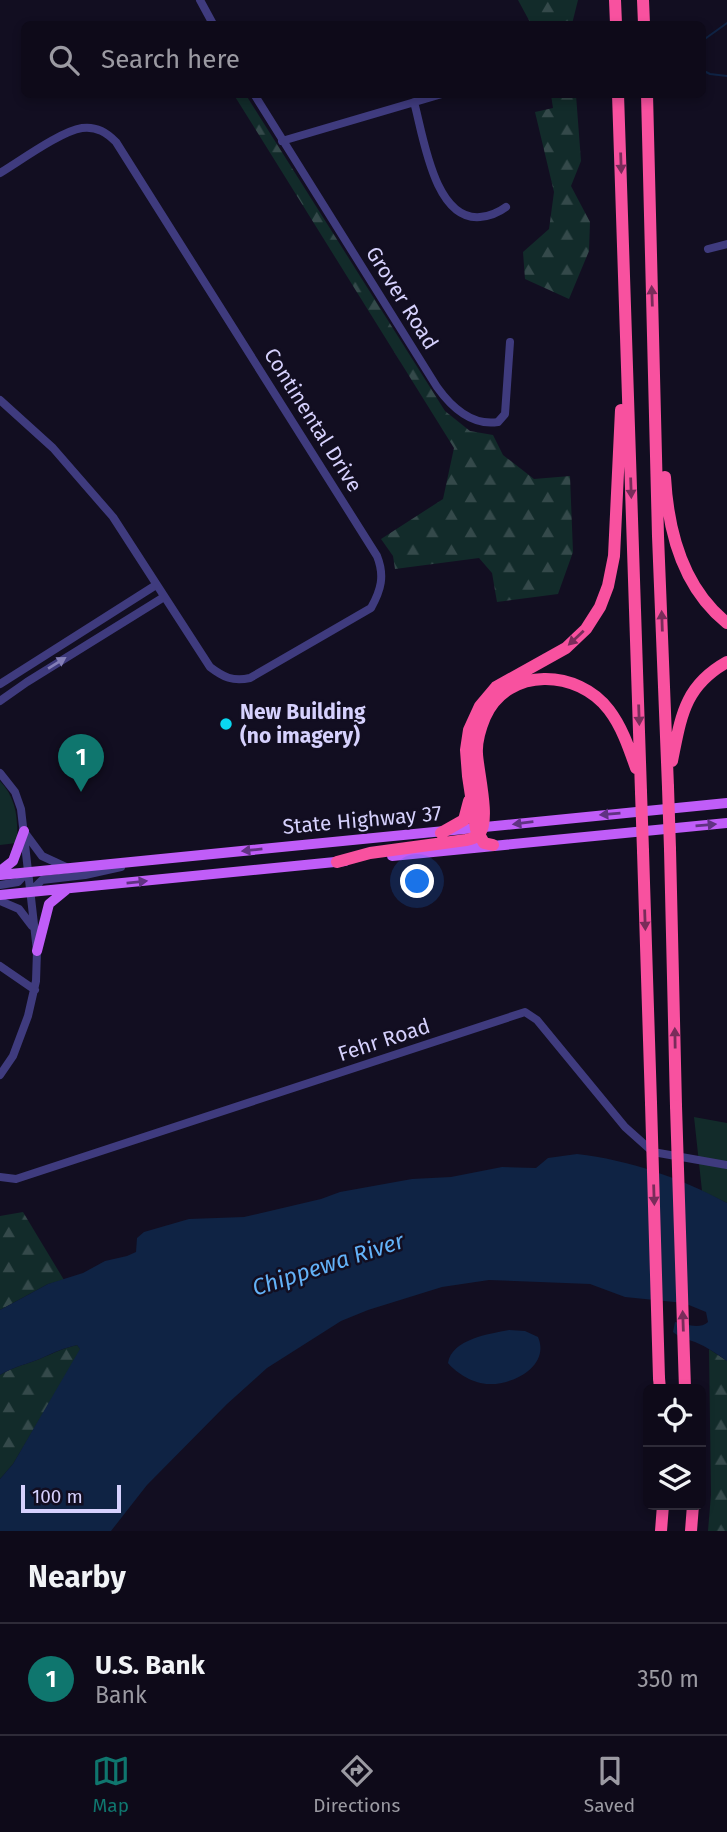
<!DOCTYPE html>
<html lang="en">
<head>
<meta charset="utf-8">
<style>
  :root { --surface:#0e0a19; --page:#1c1826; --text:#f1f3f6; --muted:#9b9aa2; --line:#2e2b38; --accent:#0f766e }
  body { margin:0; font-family:"Fira Sans",sans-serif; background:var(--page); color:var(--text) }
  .controls { position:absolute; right:21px; bottom:21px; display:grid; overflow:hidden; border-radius:10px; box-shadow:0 4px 10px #0003 }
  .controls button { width:63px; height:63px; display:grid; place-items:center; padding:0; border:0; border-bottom:2px solid var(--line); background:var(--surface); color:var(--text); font:35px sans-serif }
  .scale { position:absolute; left:21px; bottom:18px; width:100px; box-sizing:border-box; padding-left:7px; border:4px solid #d6d1fd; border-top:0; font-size:19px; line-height:24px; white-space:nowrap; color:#d6d1fd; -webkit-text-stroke:5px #120e21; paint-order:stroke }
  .you { position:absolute; left:418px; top:882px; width:24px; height:24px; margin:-18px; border:5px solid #fff; border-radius:50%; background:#1a73e8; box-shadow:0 0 0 10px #1a73e833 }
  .badge { display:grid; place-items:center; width:46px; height:46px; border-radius:50%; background:var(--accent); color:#fff; font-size:23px; font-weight:700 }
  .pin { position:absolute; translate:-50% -58px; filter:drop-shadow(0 2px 4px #0008) }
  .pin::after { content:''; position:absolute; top:37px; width:24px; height:21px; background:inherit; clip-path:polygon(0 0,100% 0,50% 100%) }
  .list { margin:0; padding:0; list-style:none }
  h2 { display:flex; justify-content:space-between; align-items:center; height:91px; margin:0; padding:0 28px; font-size:30px }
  h2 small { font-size:23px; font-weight:400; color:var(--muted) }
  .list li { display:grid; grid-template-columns:46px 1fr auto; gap:21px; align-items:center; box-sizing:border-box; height:112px; padding:0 28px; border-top:2px solid var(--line) }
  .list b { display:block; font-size:26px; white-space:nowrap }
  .list p { margin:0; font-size:23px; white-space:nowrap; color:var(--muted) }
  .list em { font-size:23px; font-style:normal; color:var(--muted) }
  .icon { flex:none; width:38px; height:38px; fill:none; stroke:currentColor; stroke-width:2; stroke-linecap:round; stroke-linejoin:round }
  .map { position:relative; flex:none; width:727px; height:1531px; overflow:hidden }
  .search { position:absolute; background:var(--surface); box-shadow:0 4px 10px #0003; left:21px; right:21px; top:21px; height:77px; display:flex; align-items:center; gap:18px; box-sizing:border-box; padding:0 24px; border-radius:10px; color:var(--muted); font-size:26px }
  .sheet { height:203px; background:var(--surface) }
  nav { display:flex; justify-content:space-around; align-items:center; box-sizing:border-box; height:98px; border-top:2px solid var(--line); background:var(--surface); font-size:19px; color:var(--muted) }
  nav a { display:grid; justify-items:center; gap:4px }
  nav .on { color:var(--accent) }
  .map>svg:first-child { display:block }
</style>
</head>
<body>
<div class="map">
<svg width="727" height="1531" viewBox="0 0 727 1531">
  <defs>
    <pattern id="forest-firs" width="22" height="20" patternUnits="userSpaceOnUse" patternTransform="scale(1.75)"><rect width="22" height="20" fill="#122b2a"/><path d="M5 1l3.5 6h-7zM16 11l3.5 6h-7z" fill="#34494a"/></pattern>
  </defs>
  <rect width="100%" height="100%" fill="#120e21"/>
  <path fill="url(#forest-firs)" d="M518,0H578L572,24H531Z
    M234,95H246L445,411L470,431L493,435L503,455L534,479L570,476L573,552L558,594L497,602L492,573L479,558L395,569L393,556L381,539L443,499L454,448Z
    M551,95H576L581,161L571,186L590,222L589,251L569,299L525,279L523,252L549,229L554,192L535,112L553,108Z
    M23,1212L64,1280L48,1284L0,1310V1216Z
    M77,1345L81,1350L13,1464L0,1479V1375C14,1366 29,1364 44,1357C56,1352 64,1348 77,1345Z
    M709,1349L727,1361V1531H708L711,1495Z"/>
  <path fill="#122b2a" d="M0,781C17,799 18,819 17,843L0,845Z
    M694,1117L727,1123V1203L702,1191Z"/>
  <path fill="#0f2344" d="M577,1154C629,1160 681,1178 727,1203V1361C717,1354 707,1347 695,1342C687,1339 680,1338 673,1332L675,1322C686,1324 699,1330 708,1322L706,1312L684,1303L625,1297L590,1284L489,1280L442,1287L368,1310L341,1321L267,1368L227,1404L147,1485L111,1531H0V1479L13,1464L80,1349L77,1345C64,1348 55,1352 44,1357C29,1364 14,1366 0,1375V1310L48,1284L83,1273L105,1261L127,1256L136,1252L137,1238L144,1232L189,1219L244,1217L321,1199L340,1192L412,1179L451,1177L502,1167L536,1168L548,1158Z
    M509,1330L525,1331L538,1337C550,1365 515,1384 491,1384C476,1385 457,1374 448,1363C452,1339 489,1334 509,1330Z"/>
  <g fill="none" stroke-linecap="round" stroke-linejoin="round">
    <path stroke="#0f2344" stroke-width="2" d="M702,41L727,23
      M702,70L710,74L727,76"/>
    <path stroke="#3f3b7e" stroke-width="8" d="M200,0L213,24
      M254,94L437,387C452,408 472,426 498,422L505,414L510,342
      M414,102C423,134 434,221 480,217C490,216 498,213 506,207
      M282,141L442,94
      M0,173C20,161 61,131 82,128C97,126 107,133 116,142L377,556C385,576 381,590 371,608L250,678C233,682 223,677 210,667L113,517L53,448L0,400
      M708,249L727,244
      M0,684L156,585
      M0,701L27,682L164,597
      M0,773L15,792L21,809L37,951L36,981L28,1016L13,1056L0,1075
      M25,833L42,856L68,868
      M0,885L18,882L27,872
      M29,893L42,880L85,875L121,867
      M0,901L19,909L32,926
      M0,966L35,990
      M0,1177L16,1179L525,1012L537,1020L625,1127L653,1152L727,1165"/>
    <path stroke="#c05df8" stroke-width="10" d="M392,856L727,823
      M0,871L13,861L24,831
      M0,875L727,803
      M0,895L345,861
      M37,951L49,904L66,890"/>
    <path stroke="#f8519f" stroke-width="12" d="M615,0L616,24
      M643,0L644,24
      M618,94L641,792
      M647,94L658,536L668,787
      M665,477C668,531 683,588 727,623
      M672,761C681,717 684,686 727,662
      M441,833L464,820L469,801
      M493,845L484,843L476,829L468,776L466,750L469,730L480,706L496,687L566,648L586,629L600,607L608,586L614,556L621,410
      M670,849L676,1106
      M643,851L651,1103
      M337,862L370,853L466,840C471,839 476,838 480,833C490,819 478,772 477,754C476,741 480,729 485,717C508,666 578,669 609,710C622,727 629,748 636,768
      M659,1378L660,1389
      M661,1531L663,1505
      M691,1531L693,1505"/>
    <path stroke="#f8519f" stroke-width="12" d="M668,787L670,849
      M641,792L643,851
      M651,1103L659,1378
      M676,1106L685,1389"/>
  </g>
  <defs><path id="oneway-solid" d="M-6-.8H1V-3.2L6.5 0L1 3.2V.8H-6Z" transform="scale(1.75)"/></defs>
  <g fill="#792c5a">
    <use href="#oneway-solid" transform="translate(621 163) rotate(88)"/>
    <use href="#oneway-solid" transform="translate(652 296) rotate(-92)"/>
    <use href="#oneway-solid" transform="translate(631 488) rotate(88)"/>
    <use href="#oneway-solid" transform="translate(662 621) rotate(-92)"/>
    <use href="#oneway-solid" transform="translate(576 638) rotate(137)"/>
    <use href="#oneway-solid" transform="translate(639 715) rotate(88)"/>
    <use href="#oneway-solid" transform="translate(645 920) rotate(88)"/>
    <use href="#oneway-solid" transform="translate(675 1038) rotate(-91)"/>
    <use href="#oneway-solid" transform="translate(654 1195) rotate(88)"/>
    <use href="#oneway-solid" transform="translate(683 1321) rotate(-92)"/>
  </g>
  <use fill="#837eb7" href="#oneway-solid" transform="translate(57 663) rotate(-32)"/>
  <g fill="#603282">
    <use href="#oneway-solid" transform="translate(610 814) rotate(175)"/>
    <use href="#oneway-solid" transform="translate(523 823) rotate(173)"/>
    <use href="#oneway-solid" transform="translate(706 825) rotate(-5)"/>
    <use href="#oneway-solid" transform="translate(252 850) rotate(174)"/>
    <use href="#oneway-solid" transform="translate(137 882) rotate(-6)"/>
  </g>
  <circle fill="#0ad6f0" stroke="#120e21" stroke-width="2.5" cx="226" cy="724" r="7"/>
  <g text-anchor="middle" stroke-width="5" stroke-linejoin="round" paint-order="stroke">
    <g font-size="21" fill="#d6d1fd" stroke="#120e21">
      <text transform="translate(402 298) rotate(58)" y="7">Grover Road</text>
      <text transform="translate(313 420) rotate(58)" y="7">Continental Drive</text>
      <text transform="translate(362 820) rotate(-5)" y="7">State Highway 37</text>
      <text transform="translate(384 1040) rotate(-18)" y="7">Fehr Road</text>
    </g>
    <g font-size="21" font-weight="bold" fill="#d6d1fd" stroke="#120e21" text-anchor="start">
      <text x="240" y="719">New Building<tspan x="240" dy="24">(no imagery)</tspan></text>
    </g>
    <g font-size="23" font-style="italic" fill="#63b2f8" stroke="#120e21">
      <text transform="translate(328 1264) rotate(-18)" y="8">Chippewa River</text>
    </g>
  </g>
</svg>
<div class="controls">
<button><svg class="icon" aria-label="locate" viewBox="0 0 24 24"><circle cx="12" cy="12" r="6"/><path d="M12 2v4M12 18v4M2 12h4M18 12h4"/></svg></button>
<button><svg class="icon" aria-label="layers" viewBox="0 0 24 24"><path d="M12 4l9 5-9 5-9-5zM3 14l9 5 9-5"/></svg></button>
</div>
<div class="scale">100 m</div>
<div class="you"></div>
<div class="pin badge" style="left:81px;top:792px">1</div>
<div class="search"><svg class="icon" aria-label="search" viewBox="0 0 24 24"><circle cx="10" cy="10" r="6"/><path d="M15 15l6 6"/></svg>Search here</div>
</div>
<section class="sheet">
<h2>Nearby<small></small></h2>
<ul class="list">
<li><span class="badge">1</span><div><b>U.S. Bank</b><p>Bank</p></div><em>350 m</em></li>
</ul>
</section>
<nav>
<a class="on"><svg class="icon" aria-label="map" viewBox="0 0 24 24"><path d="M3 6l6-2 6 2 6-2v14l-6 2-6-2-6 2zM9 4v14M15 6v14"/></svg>Map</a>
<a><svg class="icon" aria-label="directions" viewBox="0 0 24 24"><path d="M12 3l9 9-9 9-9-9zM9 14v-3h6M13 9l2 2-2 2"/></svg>Directions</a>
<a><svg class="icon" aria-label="saved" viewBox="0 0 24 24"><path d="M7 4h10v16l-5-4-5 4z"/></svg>Saved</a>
</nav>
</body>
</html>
